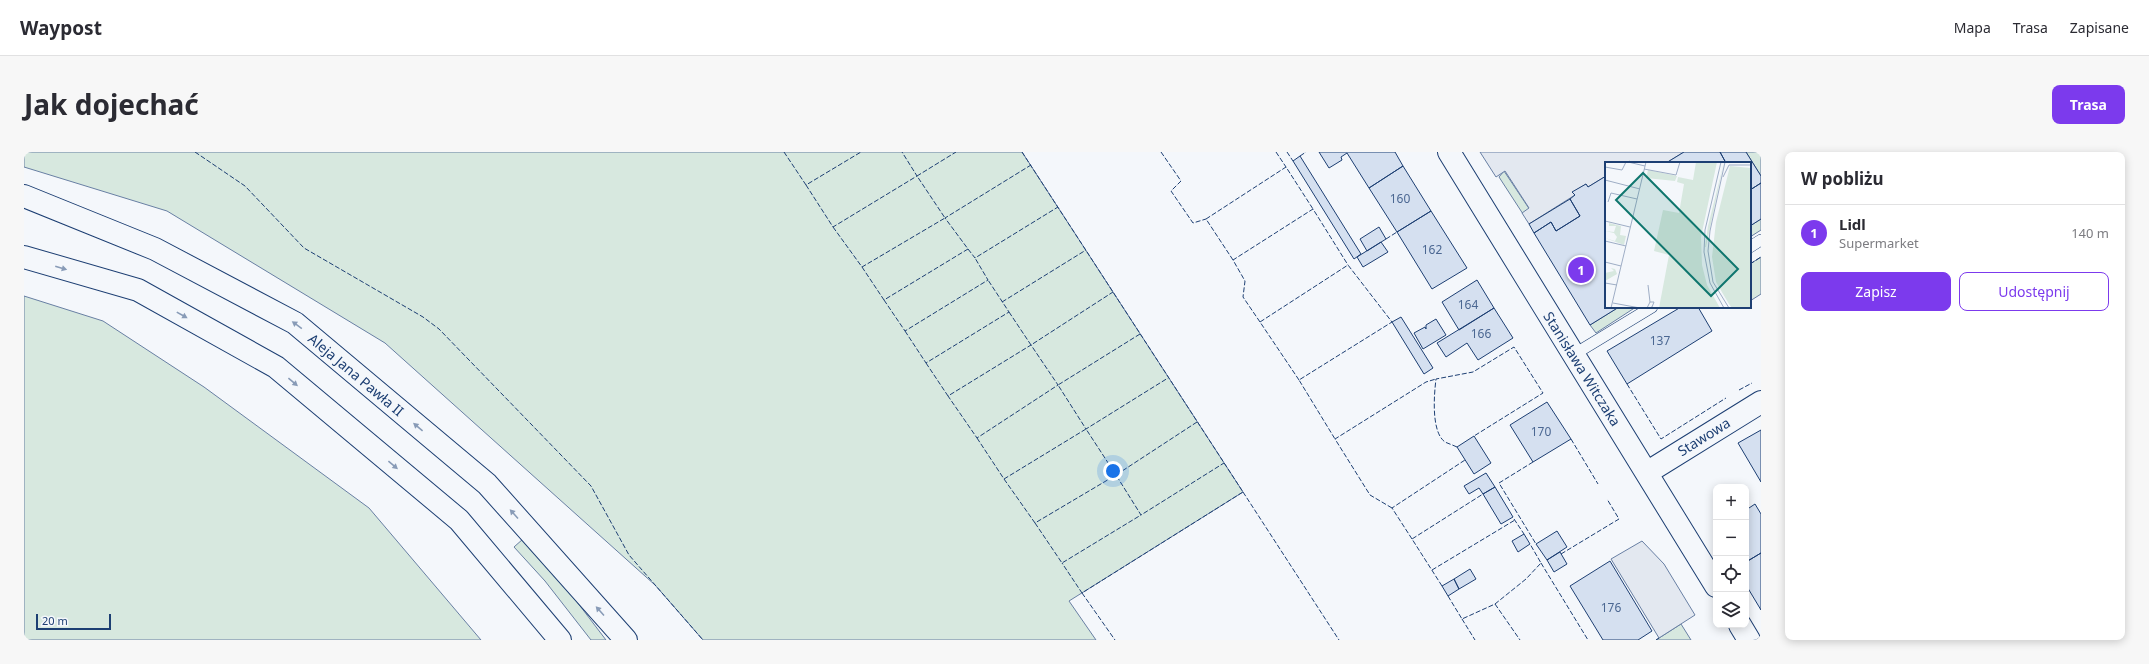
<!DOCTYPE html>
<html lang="pl">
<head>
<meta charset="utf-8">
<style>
  :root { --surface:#fff; --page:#f7f7f7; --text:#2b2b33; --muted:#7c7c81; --line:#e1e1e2; --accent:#7c3aed }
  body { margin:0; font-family:"Noto Sans",sans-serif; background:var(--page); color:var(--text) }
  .controls { position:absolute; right:12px; bottom:12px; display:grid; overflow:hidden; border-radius:8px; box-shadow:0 2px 10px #0003 }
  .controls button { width:36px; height:36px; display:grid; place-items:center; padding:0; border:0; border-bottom:1px solid var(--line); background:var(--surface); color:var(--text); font:20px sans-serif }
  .scale { position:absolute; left:12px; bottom:10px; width:75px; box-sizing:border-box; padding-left:4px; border:2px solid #1d3f73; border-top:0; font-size:11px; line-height:14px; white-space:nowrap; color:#1d3f73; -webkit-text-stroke:3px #f4f7fb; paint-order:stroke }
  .you { position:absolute; left:1089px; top:319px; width:14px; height:14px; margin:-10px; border:3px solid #fff; border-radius:50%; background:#1a73e8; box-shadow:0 0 0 6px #1a73e833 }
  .badge { display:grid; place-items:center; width:26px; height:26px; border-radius:50%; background:var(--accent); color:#fff; font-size:13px; font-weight:700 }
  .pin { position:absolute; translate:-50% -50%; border:2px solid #fff; box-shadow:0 1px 4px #0006 }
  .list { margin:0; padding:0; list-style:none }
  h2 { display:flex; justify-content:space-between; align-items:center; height:52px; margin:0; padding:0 16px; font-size:17px }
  h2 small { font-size:13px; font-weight:400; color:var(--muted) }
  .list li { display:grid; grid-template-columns:26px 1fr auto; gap:12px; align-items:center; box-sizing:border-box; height:56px; padding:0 16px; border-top:1px solid var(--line) }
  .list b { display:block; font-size:15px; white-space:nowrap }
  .list p { margin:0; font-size:13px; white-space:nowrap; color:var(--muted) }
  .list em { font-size:13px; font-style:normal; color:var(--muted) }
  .actions { display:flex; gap:8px; padding:12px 16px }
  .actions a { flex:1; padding:9px 0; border:1px solid var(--accent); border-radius:8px; text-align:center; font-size:14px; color:var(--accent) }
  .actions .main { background:var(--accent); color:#fff }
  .icon { flex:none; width:22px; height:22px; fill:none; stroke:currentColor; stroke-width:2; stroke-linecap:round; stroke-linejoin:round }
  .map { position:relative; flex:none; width:1737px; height:488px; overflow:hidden; border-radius:8px }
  header { display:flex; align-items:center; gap:24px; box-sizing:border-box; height:56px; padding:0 20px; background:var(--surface); border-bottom:1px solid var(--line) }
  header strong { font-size:19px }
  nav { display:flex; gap:22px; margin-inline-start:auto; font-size:14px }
  .intro { display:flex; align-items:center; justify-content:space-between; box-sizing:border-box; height:96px; padding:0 24px }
  h1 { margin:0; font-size:28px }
  .button { padding:10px 18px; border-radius:8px; background:var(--accent); color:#fff; font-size:14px; font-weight:700 }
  main { display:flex; gap:24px; padding:0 24px }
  aside { flex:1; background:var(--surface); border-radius:8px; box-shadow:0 2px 10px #0003 }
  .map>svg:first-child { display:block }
</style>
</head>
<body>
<header>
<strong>Waypost</strong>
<nav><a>Mapa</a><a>Trasa</a><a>Zapisane</a></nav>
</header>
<div class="intro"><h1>Jak dojechać</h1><a class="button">Trasa</a></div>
<main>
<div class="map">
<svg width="1737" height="488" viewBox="0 0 1737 488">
  <rect width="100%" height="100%" fill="#f4f7fb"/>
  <path fill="#d7e8df" stroke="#687fa3" d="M0,0H998L1219,340L1045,449L1072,488H679L631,433L361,191L143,59L0,15Z
    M1722,0H1737V24Z
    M1480,19L1506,58L1499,62L1475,25Z
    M1737,67V78L1726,85V74Z
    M1737,105V142L1726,149V112Z
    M0,144L79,169L180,235L345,356L457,488H0Z
    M1595,155H1612L1572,181L1566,173Z
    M499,387L550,446L582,488H567L521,429L490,395Z
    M1657,472L1667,488H1632Z"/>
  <path fill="#e3e8f0" stroke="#687fa3" d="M1456,0H1660L1642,11H1608L1606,9L1603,11H1582V24L1564,35L1562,32L1549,40L1551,43L1505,72L1498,61L1505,56L1481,19L1472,25Z
    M1618,389L1640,412L1671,463L1635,486L1587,407Z"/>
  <path fill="#d5e0f0" stroke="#1d3f73" d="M1295,0H1371L1379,14L1345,36L1323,1L1317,5L1318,8L1305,16Z
    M1660,0H1696L1702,11H1642Z
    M1696,0H1722L1737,24V31L1726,38V11H1702Z
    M1276,4L1337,102L1330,107L1269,9Z
    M1379,14L1407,59L1373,80L1345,36Z
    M1582,24V155H1595L1566,173L1510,81L1527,70L1532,79L1556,64L1546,47L1551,43L1548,40L1562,32L1564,35Z
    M1737,31V67L1726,74V38Z
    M1546,47L1556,64L1532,79L1527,70L1510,81L1505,72Z
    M1407,59L1443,116L1408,137L1373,80Z
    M1355,75L1362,87L1343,99L1336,87Z
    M1357,90L1364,100L1339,115L1333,105Z
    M1453,128L1470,156L1435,178L1418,150Z
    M1657,155H1674L1688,179L1603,232L1583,199Z
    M1470,156L1489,186L1454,208L1443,191L1422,205L1413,191Z
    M1377,165L1409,216L1400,222L1368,170Z
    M1412,167L1422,183L1399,197L1390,181L1401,175L1402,177V173Z
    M1523,250L1547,287L1509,310L1486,273Z
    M1737,278V330L1714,291Z
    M1450,284L1467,311L1450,322L1433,295Z
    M1462,321L1471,335L1459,342L1455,336L1445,342L1440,334Z
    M1471,335L1489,365L1477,372L1459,342Z
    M1731,352L1737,362V401L1722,410V358Z
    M1533,379L1543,395L1523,408L1512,392Z
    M1500,382L1506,392L1494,400L1488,389Z
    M1536,400L1543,412L1530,420L1523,408Z
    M1737,401V458L1722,433V410Z
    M1586,409L1628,479L1614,488H1579L1546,434Z
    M1446,417L1452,427L1435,437L1430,427Z
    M1430,427L1435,437L1424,444L1418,434Z"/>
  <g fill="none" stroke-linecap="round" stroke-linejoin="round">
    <defs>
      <path id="service" d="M1726,95L1737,88
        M1549,203L1628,155"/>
      <path id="minor" d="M1624,320L1737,250"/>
      <path id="tertiary" d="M1425,0L1692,434
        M1716,473L1725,488"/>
      <path id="primary" d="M0,44L131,97L271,171L463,332L602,488
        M0,105L114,138L252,215L435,368L536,488"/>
    </defs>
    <use href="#service" stroke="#1d3f73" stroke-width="12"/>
    <use href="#minor" stroke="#1d3f73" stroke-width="24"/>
    <use href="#tertiary" stroke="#1d3f73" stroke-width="24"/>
    <use href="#primary" stroke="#1d3f73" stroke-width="24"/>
    <use href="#service" stroke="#f4f7fb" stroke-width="11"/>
    <use href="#minor" stroke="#f4f7fb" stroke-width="22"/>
    <use href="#tertiary" stroke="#f4f7fb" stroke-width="22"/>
    <use href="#primary" stroke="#f4f7fb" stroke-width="22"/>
    <path stroke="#1d3f73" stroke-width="1" stroke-dasharray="5 2" stroke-linecap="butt" d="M171,0L221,34L280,96L399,165L415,177L567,334L605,403L679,488
      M760,0L782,33L837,0
      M998,0L1219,340L1058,441L1038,411
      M1137,0L1157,29L1147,39L1169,71L1182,67
      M1252,0L1262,15
      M1263,0L1269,9
      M1276,4L1282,0
      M782,33L809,75L893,24L878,0
      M809,75L838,115L921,66L893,24L932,0
      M1362,87L1373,80
      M944,97L951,106L1034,55
      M1209,108L1182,67L1262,15L1289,57
      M1726,112L1737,105
      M838,115L860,148L944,97L921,66L1007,13
      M860,148L881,179L964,128L951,106
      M978,150L1062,98
      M985,160L1007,193L1089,140
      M1236,170L1219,145L1221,129L1209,108L1289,57L1324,113
      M881,179L902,211L985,160L964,128
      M1116,182L1034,233L1062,277L1144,226
      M902,211L924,244L1007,193L1034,233L953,286L924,244
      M1275,228L1236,170L1324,113L1368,170L1275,228L1311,287
      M1603,232L1637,287L1702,246
      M1715,238L1728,231
      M1173,270L1092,323L1117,363L1200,311
      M953,286L980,327L1062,277L1092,323L1011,371L980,327
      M1547,287L1574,332
      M1433,295C1429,293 1425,292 1421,290C1407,280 1410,243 1412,227L1449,220L1490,195L1519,241L1450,284
      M1509,310L1475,331L1512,392
      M1219,340L1315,488
      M1368,356L1346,343L1311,287L1402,230L1412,227
      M1490,367L1500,382
      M1011,371L1038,411L1117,363
      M1388,387L1368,356L1441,308
      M1537,402L1595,367L1583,347
      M1517,411L1564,488
      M1408,418L1491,368
      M1418,434L1388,387L1459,342
      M1058,441L1091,488
      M1424,444L1438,467L1471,452L1502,427L1517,411L1506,392
      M1471,452L1496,488
      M1438,467L1451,488
      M1632,488L1635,486"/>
  </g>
  <defs><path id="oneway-solid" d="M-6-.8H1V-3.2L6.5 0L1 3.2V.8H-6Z"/></defs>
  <g fill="#889bb7">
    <use href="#oneway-solid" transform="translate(37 116) rotate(16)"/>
    <use href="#oneway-solid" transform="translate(158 163) rotate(29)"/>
    <use href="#oneway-solid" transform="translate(273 173) rotate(-144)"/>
    <use href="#oneway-solid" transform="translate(269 230) rotate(40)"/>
    <use href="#oneway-solid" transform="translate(394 275) rotate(-140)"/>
    <use href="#oneway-solid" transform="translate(369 313) rotate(40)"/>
    <use href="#oneway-solid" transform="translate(490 362) rotate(-132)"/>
    <use href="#oneway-solid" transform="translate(576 459) rotate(-132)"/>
  </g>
  <g text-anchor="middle" stroke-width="3" stroke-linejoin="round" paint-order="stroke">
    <g font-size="12" fill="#4b6792">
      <text x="1376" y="51">160</text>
      <text x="1408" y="102">162</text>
      <text x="1444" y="157">164</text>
      <text x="1457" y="186">166</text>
      <text x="1636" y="193">137</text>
      <text x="1517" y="284">170</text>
      <text x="1587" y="460">176</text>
    </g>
    <g font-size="14" fill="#1d3f73" stroke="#f4f7fb">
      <text transform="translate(1558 217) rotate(58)" y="5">Stanisława Witczaka</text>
      <text transform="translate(332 223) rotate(40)" y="5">Aleja Jana Pawła II</text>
      <text transform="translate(1680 285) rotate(-32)" y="5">Stawowa</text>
    </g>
  </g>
  <g transform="translate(1581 10)">
    <rect width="146" height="146" fill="#f4f7fb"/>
    <path d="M91,0H112L96,75L97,103L102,123L115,146H54L64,93L49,89L58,48L74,51L79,22L72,20L73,15L88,18ZM119,0L101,85H100L103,64ZM125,4L146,6V146H127L124,142L111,120L107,95L111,60ZM43,8L72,14L70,19L41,16ZM4,61L16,64L15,73L21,74L19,83L0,76L10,79L12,75L9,71L0,69L9,70L11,64H4ZM6,106L10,107L12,112L0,119V111L9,109Z" fill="#d7e8df"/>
    <path fill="none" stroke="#9eadc5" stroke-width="1" d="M23,0L40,4M116,0L100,68L99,90L105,121L119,146M120,0L105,69L103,89L108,120L124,146M0,5L17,8L21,0M39,7L71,13L75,0M118,15L124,3H146M0,18L35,27M3,40L6,31L32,37M0,59L25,65M0,79L21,84M0,100L16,104M0,121L12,123M43,123L45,140M8,141L35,146M6,146L41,0M38,146H44L47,145L49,140H45L42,146"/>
    <path fill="#0f766e" fill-opacity="0.15" stroke="#0f766e" stroke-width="2" d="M38,11L133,107L106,134L11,38Z"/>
    <rect width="146" height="146" fill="none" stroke="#1d3f73" stroke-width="2"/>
  </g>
</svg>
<div class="controls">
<button>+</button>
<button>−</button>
<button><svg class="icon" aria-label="locate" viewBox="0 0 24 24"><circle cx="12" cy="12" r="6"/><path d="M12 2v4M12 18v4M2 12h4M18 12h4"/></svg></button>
<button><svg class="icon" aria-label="layers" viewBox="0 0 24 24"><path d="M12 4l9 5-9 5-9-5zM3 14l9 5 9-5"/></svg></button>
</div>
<div class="scale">20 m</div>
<div class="you"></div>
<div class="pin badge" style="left:1557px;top:118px">1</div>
</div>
<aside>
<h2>W pobliżu<small></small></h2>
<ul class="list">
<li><span class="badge">1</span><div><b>Lidl</b><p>Supermarket</p></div><em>140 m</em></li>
</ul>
<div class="actions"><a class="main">Zapisz</a><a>Udostępnij</a></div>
</aside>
</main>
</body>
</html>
